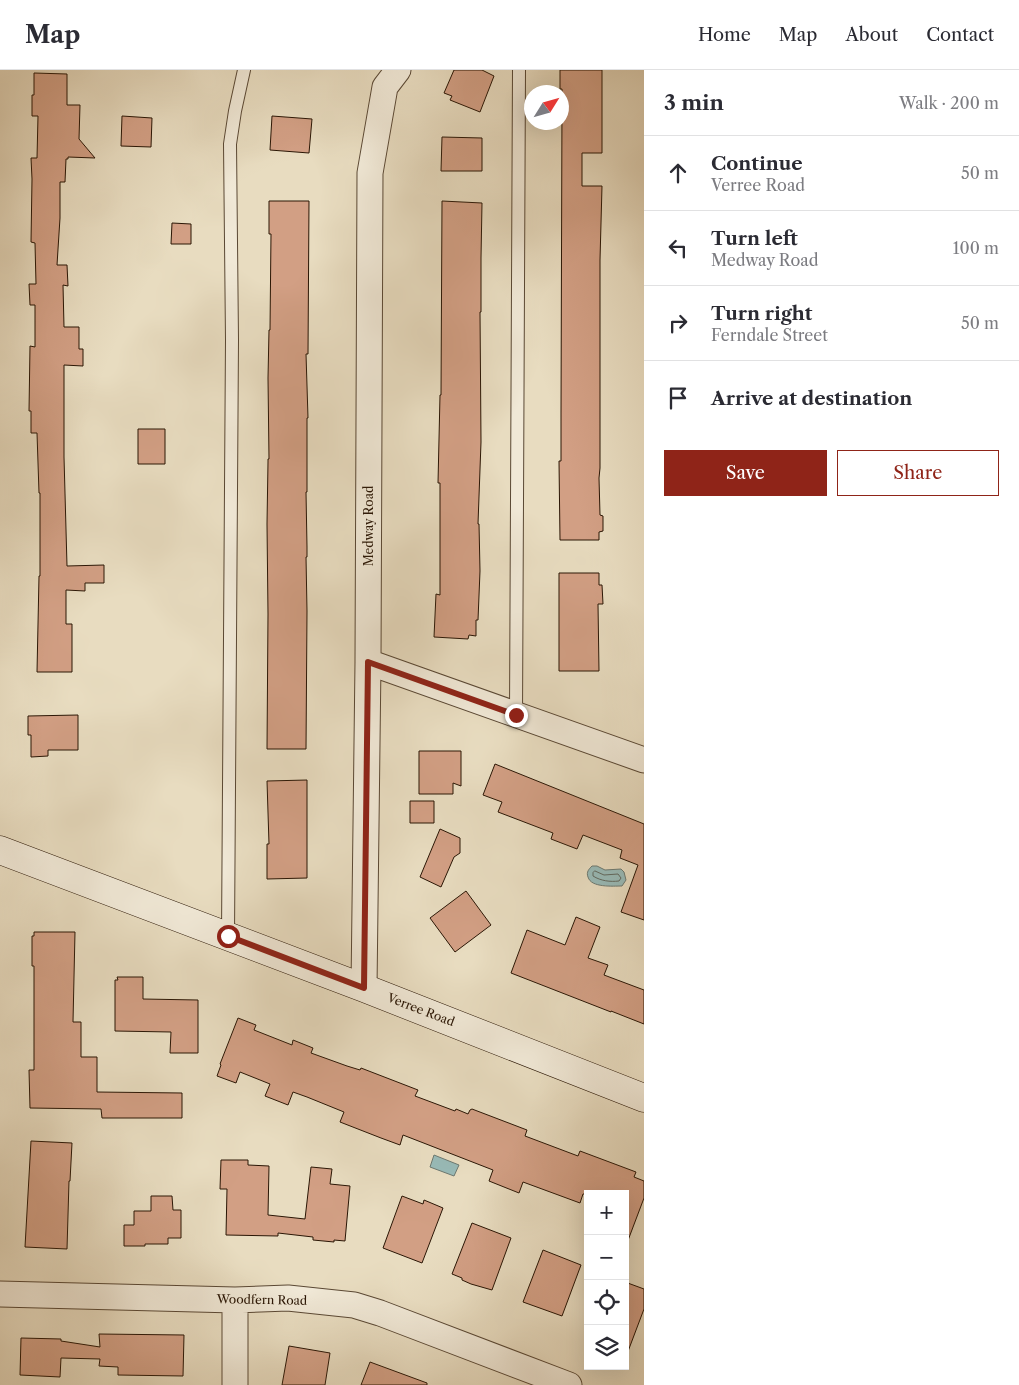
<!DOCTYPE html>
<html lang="en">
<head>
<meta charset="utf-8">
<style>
  :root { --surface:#fff; --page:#f2f2f3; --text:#2b2b33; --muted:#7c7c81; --line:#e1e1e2; --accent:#8f2418 }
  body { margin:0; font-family:"Libre Caslon Text",serif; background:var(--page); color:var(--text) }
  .controls { position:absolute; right:15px; bottom:15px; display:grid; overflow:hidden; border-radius:0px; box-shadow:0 5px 20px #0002 }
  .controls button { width:45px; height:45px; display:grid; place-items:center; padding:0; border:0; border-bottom:1px solid var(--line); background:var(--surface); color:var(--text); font:25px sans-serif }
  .compass { position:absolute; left:524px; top:15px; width:45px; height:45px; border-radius:50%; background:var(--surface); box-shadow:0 5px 20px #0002; rotate:53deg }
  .stop { position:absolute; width:15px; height:15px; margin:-11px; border:4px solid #8f2418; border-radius:50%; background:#fff }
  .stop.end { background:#8f2418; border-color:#fff; box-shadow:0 1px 5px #0008 }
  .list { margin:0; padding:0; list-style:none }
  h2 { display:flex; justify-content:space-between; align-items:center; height:65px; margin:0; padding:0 20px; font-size:21px }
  h2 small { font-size:16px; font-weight:400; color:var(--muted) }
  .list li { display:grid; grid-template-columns:32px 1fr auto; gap:15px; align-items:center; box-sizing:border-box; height:75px; padding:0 20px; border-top:1px solid var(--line) }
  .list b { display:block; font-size:19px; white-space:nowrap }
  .list p { margin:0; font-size:16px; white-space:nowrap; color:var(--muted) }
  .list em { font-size:16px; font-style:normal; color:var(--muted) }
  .actions { display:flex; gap:10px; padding:15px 20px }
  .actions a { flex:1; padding:11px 0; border:1px solid var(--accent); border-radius:0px; text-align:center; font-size:18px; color:var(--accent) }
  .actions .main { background:var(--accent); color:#fff }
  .icon { flex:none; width:28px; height:28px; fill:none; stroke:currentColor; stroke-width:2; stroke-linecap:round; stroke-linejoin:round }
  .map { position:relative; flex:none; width:644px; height:1315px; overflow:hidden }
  header { display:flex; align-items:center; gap:30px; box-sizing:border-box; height:70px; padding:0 25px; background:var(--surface); border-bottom:1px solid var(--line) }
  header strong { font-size:24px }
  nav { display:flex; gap:28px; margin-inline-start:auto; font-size:18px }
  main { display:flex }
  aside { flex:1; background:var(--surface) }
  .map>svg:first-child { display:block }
</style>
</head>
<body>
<header>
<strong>Map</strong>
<nav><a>Home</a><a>Map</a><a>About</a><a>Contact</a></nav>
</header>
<main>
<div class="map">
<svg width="644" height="1315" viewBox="0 0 644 1315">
  <rect width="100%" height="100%" fill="#e8dcc0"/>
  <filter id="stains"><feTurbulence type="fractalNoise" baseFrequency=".004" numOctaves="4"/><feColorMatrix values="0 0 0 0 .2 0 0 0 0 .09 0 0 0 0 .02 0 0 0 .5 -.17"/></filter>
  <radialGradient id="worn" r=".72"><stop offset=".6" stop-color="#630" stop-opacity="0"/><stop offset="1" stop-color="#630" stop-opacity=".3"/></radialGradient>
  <path fill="#98bab7" stroke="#6c7870" d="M592,796H597L605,800L621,799L624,802L626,810L622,816C613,816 591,818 588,807C586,802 589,799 592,796Z
    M434,1085L459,1095L454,1106L430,1097Z"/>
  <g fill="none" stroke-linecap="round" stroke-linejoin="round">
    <path stroke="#61685e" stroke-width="1" d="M595,801L604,805L618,804L621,808L619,811C610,812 601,811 593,806V803Z"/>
  </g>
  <path fill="#d29f84" stroke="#2a1605" d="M454,0H482L494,6L480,42L450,30L452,26L444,23Z
    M560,0H602V83H582V116H602L600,190V398L599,408L600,445L603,446V461L599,462V470H560L559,391H561V343L562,29V19H560Z
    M34,3L67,4V35H80L79,69L95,88L68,87V89H66L65,112H60V148L57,195H67L68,216L63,215L64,257H79V279H83V296L64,295V387L67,496L104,495V513H85V521L66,520V554H72V602H37L39,506H40V423H39L37,363H31V341H29L30,276L35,277V235H30L29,214H36L35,173L31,172L32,109L31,88H37L38,46H32V25H34Z
    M122,46L152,48L151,77L121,76Z
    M272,46L312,49L309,83L270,80Z
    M442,67L482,68V101H441Z
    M269,131H309L308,284H306L308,348H307V422H306L307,477V487H306L307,541L306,679H267L268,544L267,454L268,392V389H269L268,308L269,260H270L271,164H269Z
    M442,131L482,133L481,188V242H480L481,372L478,454H479L480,501L478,550H476V566L469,565L468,569L434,567L436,524L440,525V413H438L440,325H441Z
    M172,153L191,154V174H171Z
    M138,359H165V394H138Z
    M559,503H599V515H602L603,534H598L599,601H559Z
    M78,645V680H48V686L31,687V665H28V646Z
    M419,681H461V716L453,713V724H419Z
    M495,694L644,754V850L621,842L638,795L620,788L622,780L583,765L577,779L551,769L553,763L498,742L502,732L483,725Z
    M307,710V808L267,809V774H269L267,711Z
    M410,731H434V753H410Z
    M440,759L460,768V783L454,787L441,817L420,807Z
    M466,821L491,855L455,882L430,848Z
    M576,847L600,857L588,888L608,895L604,905L644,920V954L611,941V942L511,903L527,860L565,875Z
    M34,862H75L73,952H81V987H97V1022L182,1023V1048H102L101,1039L30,1038L29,1000H34V896H32V866H34Z
    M117,907H143V929L198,930V983H170L171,962L115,961V910H118Z
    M238,948L256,955L254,960L292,975L293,970L313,978L311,983L347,996L360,1000L361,998L418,1020L415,1026L455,1041L456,1039L468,1044L470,1040L472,1039L527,1060L525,1066L578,1086L580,1081L636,1102L634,1107L644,1111V1128L627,1173L625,1172V1124H583L580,1133L523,1112L519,1123L489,1111L493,1100L403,1065L400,1075L381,1068L340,1052L344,1042L307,1027L293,1022L288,1035L265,1026L270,1014L240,1002L236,1013L217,1006L221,995L220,994Z
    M31,1071L72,1073L70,1111H69L67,1179L25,1177Z
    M221,1090H248V1095L269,1096L268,1145L305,1149L311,1097L332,1099L330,1114L350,1116L345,1171L334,1170V1172L313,1170V1167L278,1163V1166L226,1165L227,1119H220Z
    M151,1126H172L173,1140H181V1168H168V1174H145V1176H124V1155H134V1141H151Z
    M402,1126L423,1134L424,1130L443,1138L422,1193L383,1178Z
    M472,1153L511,1168L492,1220L471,1214L462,1210V1208L452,1204Z
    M543,1180L581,1195L562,1246L523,1232Z
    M625,1212L644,1219V1239L627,1284H625Z
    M99,1264L184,1265L183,1306L118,1305V1297L99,1296L100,1289L61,1288L60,1307L20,1305L21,1268L61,1269V1271L100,1277Z
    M289,1276L330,1283L325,1315H282Z
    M370,1292L427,1313V1315H361Z"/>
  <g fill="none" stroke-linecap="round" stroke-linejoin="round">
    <defs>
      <path id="lane" d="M516,645C519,430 519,215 519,0
        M228,866L232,270L230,74L235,41L244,0"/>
      <path id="street" d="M368,592L644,690
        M364,918L368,592L370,103L385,17L398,0
        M0,1224L235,1230L288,1228L354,1235L380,1243L569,1315
        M235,1315V1230"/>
      <path id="secondary" d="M0,780L364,918L644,1028"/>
    </defs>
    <use href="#lane" stroke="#5a4834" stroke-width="14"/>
    <use href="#street" stroke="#5a4834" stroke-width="27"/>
    <use href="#secondary" stroke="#2a1605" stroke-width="29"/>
    <use href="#lane" stroke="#f0e8d6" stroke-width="12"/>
    <use href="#street" stroke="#f0e8d6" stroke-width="25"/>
    <use href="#secondary" stroke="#f0e8d6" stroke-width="28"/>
  </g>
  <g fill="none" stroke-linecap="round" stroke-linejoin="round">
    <path stroke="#8f2418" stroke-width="6" d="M228,866L364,918L368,592L516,645"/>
  </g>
  <g text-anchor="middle" stroke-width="4" stroke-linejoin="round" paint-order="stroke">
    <g font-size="12" fill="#2a1605" stroke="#f0e8d6">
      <text transform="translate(369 456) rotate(-90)" y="4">Medway Road</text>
      <text transform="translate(421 940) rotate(21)" y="4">Verree Road</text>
      <text transform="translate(262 1230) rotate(1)" y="4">Woodfern Road</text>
    </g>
  </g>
  <rect width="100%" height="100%" filter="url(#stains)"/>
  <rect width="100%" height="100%" fill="url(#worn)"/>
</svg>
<div class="controls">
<button>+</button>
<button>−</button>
<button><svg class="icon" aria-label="locate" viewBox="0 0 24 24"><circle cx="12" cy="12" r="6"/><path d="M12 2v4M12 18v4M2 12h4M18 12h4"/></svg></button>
<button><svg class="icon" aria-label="layers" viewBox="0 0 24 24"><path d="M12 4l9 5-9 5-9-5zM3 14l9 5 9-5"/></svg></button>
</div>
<svg class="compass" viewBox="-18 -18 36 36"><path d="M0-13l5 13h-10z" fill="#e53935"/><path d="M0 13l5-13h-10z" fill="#7c7c81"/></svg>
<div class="stop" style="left:228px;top:866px"></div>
<div class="stop end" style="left:516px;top:645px"></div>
</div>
<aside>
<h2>3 min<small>Walk · 200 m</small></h2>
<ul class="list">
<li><svg class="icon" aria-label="ahead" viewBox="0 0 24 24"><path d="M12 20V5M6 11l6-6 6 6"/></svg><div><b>Continue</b><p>Verree Road</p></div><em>50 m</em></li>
<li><svg class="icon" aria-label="left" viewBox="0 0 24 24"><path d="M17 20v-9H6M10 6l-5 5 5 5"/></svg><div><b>Turn left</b><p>Medway Road</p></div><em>100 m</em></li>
<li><svg class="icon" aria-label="right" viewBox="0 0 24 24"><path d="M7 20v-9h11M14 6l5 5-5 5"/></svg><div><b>Turn right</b><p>Ferndale Street</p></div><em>50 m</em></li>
<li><svg class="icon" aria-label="arrive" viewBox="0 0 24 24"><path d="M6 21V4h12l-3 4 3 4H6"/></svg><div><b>Arrive at destination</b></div></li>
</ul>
<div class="actions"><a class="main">Save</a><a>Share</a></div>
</aside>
</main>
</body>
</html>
